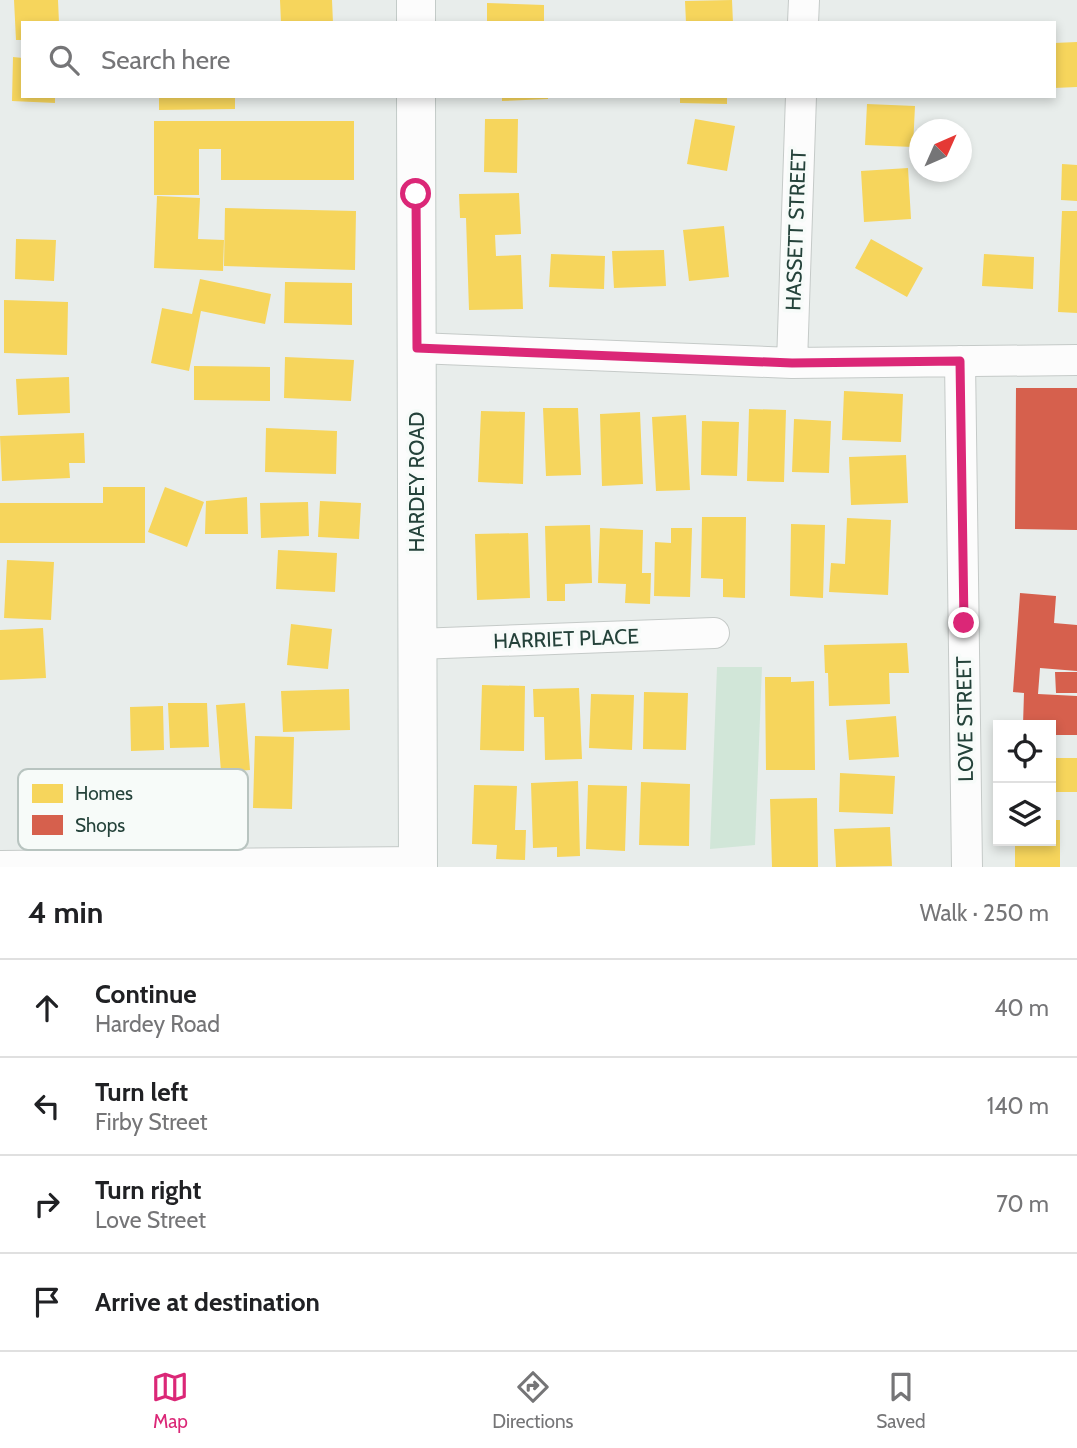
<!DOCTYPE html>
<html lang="en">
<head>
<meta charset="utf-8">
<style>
  :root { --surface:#fff; --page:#f6f6f6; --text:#202124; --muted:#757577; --line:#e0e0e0; --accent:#db2777 }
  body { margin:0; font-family:Cabin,sans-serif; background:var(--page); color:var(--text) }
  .controls { position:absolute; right:21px; bottom:21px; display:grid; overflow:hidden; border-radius:0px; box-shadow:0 4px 10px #0003 }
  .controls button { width:63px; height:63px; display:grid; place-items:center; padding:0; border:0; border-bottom:2px solid var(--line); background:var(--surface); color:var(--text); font:35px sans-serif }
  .compass { position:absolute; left:909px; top:119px; width:63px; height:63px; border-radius:50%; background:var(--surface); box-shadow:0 4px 10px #0003; rotate:45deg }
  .stop { position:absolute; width:21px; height:21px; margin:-16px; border:5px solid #db2777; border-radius:50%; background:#fff }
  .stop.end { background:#db2777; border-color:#fff; box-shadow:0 2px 7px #0008 }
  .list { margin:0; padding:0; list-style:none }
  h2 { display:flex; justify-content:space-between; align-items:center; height:91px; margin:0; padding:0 28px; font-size:30px }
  h2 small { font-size:23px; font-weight:400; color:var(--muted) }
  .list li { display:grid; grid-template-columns:46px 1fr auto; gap:21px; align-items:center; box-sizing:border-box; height:98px; padding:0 28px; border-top:2px solid var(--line) }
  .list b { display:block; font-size:26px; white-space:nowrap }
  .list p { margin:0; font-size:23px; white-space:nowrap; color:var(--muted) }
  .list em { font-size:23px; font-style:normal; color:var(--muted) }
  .icon { flex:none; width:38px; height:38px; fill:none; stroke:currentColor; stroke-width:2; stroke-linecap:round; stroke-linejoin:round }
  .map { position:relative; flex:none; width:1077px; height:867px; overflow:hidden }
  .search { position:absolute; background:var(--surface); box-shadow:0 4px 10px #0003; left:21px; right:21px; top:21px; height:77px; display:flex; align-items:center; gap:18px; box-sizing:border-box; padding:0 24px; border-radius:0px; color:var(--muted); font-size:26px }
  .sheet { height:483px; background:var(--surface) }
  nav { display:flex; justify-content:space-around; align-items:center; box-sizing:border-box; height:98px; border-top:2px solid var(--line); background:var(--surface); font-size:19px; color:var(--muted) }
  nav a { display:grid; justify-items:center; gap:4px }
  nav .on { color:var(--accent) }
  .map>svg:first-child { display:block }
</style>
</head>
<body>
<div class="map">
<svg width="1077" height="867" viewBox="0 0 1077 867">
  <rect width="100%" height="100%" fill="#e8edeb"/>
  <path fill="#d1e6d8" d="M717,667H762L755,845L710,849Z"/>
  <path fill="#f6d55c" d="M14,0H58L59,23H23V40H16Z
    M280,0H332L333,23H281Z
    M732,0L733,23H686L685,1Z
    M487,3L544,5V23H487Z
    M1077,42V87L1054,88V43Z
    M13,57L23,58V96H55V103L12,101Z
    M159,96H235V109L159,110Z
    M502,96H548V99L502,101Z
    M680,96H727V104L680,103Z
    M867,104L915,106L913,147L865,145Z
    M485,119H518L517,173L484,172Z
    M695,119L735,126L727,171L687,164Z
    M154,121H354V180H221V149H199V195H154Z
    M1062,164L1077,165V201L1061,200Z
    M908,168L911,219L864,222L861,171Z
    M519,193L521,234L495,235L496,256L521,255L523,309L469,310L466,218H460L459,194Z
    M157,196L200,198L198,239L224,240L223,271L154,268Z
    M225,208L356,211L355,270L224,266Z
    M1062,211H1077V313L1058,312Z
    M724,226L729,277L689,281L683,230Z
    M16,239L56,240L54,281L15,279Z
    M871,239L923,268L907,297L855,268Z
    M664,250L666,286L614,288L612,251Z
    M551,254L605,256L604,289L549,287Z
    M984,254L1034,257L1033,289L982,286Z
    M200,279L271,294L265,324L201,311L189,371L151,363L162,308L192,314Z
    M285,282L352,283V325L284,323Z
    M4,300L68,302L67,355L4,353Z
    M285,357L354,360L351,401L284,398Z
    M194,366L270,367V401L194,400Z
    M69,377L70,413L18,415L16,379Z
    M844,391L903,394L901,442L842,440Z
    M543,408H578L581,475L546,476Z
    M749,409L786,410L784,482L747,481Z
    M481,411L525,412L523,484L478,482Z
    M640,412L643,484L602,486L600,414Z
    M686,415L690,490L656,491L652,417Z
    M794,419L831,421L829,473L792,472Z
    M702,421L739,422L737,476L701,475Z
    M266,428L337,431L336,474L265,472Z
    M84,433L85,463H69L70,478L2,481L0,436Z
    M906,455L908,503L851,505L849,457Z
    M103,487H145V543H0V503H103Z
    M165,487L204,502L187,547L148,532Z
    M247,497L248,534H205L206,501Z
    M320,501L361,503L359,539L318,537Z
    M308,502L309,536L261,538L260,503Z
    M702,517H746L745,598L723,597V579L701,578Z
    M847,518L891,520L888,595L829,592L831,563L845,564Z
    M791,524L825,525L823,598L790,596Z
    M590,525L592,583L565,584V601H547L545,526Z
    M600,528L643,530L642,573H651L650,604L625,603L626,584L598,583Z
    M671,528H692L690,597L654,596L655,542L671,543Z
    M528,533L530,598L477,600L475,534Z
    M278,550L337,553L335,592L276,589Z
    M7,560L54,562L51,620L4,618Z
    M291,624L332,629L328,669L287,665Z
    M43,628L46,678L0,680V630Z
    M907,643L909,673H889L890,704L829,706L828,673H825L824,645Z
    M765,677H791V682L814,681L815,770H766Z
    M482,685L525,686L524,751L480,750Z
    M579,688L582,759L545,760L544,717H534L533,689Z
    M349,689L350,730L283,732L281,691Z
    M644,692L688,693L686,750L643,749Z
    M591,694L634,695L632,750L589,748Z
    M168,703H207L209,747L170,748Z
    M245,703L250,770L221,772L216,705Z
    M163,706L164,750L131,751L130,707Z
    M896,716L899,757L849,760L846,720Z
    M255,736L294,737L292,809L253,808Z
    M1051,758H1077V792H1051Z
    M840,773L895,776L893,814L839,812Z
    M578,781L580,856L557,857V847L533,848L531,783Z
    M641,782L690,784L689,846L639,845Z
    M474,785L517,786L515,830H526L525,860L496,859L497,845L472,844Z
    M588,785L627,786L625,851L586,849Z
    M817,798L818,867H772L770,799Z
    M1051,820H1060V867H1015V841H1051Z
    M890,827L892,866L836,867L834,829Z"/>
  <path fill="#d6604d" d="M1016,388H1077V530L1015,529Z
    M1020,593L1056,596L1054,623L1077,625V671L1040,668L1038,694L1077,696V735H1051V725H1023L1024,693L1013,692Z
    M1055,672H1077V693H1056Z"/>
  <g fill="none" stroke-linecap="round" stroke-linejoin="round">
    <defs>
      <path id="street" d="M803,23L804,0
        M417,348L792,363L1077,360
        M960,361L967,867
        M792,363L801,96
        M417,644L714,633
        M0,866L417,862"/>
      <path id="secondary" d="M416,23V0
        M416,96L418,867"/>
    </defs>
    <use href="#street" stroke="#c5cac8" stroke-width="32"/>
    <use href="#secondary" stroke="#c3cbc8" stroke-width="40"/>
    <use href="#street" stroke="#fcfcfc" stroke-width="30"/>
    <use href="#secondary" stroke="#fcfcfc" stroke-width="38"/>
  </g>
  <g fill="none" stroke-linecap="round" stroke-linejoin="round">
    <path stroke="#db2777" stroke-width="9" d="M416,194L417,348L792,363L960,361L964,623"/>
  </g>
  <g text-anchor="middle" stroke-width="7" stroke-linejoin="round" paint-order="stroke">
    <g font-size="21" fill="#24423a" stroke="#f7fbf9">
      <text transform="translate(796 230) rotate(-88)" y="7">HASSETT STREET</text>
      <text transform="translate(417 482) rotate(-90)" y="7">HARDEY ROAD</text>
      <text transform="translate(566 639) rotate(-2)" y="7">HARRIET PLACE</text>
      <text transform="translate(965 719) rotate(-91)" y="7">LOVE STREET</text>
    </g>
  </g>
  <rect x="18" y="769" width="230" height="81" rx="10" fill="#f7fbf9" stroke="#b8c4c0" stroke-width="2"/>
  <rect x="32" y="784" width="31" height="19" fill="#f6d55c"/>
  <rect x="32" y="815" width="31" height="20" fill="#d6604d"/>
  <g font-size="19" fill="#24423a">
    <text x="75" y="800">Homes</text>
    <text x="75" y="832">Shops</text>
  </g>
</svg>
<div class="controls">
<button><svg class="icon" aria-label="locate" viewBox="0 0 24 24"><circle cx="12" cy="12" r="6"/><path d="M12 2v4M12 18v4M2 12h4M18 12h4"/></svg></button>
<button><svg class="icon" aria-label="layers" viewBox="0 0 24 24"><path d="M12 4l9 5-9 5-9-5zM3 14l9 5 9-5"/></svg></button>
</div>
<svg class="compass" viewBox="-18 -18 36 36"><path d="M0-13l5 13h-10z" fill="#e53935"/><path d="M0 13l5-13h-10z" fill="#757577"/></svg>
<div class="stop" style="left:416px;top:194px"></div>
<div class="stop end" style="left:964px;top:623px"></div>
<div class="search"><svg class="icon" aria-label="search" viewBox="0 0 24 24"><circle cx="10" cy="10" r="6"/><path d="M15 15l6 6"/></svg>Search here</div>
</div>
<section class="sheet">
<h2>4 min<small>Walk · 250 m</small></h2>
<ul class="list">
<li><svg class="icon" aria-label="ahead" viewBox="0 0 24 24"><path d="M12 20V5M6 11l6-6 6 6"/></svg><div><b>Continue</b><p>Hardey Road</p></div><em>40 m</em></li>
<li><svg class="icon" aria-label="left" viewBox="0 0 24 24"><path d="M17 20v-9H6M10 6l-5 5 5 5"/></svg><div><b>Turn left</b><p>Firby Street</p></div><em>140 m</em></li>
<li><svg class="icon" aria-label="right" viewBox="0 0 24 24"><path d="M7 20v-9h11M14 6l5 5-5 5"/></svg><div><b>Turn right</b><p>Love Street</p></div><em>70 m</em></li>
<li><svg class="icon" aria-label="arrive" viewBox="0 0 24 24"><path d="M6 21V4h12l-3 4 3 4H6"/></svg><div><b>Arrive at destination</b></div></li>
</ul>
</section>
<nav>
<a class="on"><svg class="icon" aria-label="map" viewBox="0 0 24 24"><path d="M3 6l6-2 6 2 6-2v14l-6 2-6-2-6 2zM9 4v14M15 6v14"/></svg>Map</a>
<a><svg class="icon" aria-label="directions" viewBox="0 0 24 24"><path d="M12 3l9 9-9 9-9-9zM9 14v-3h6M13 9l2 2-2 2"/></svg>Directions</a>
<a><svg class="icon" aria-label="saved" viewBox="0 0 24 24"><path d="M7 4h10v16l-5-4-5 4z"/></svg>Saved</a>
</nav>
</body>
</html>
